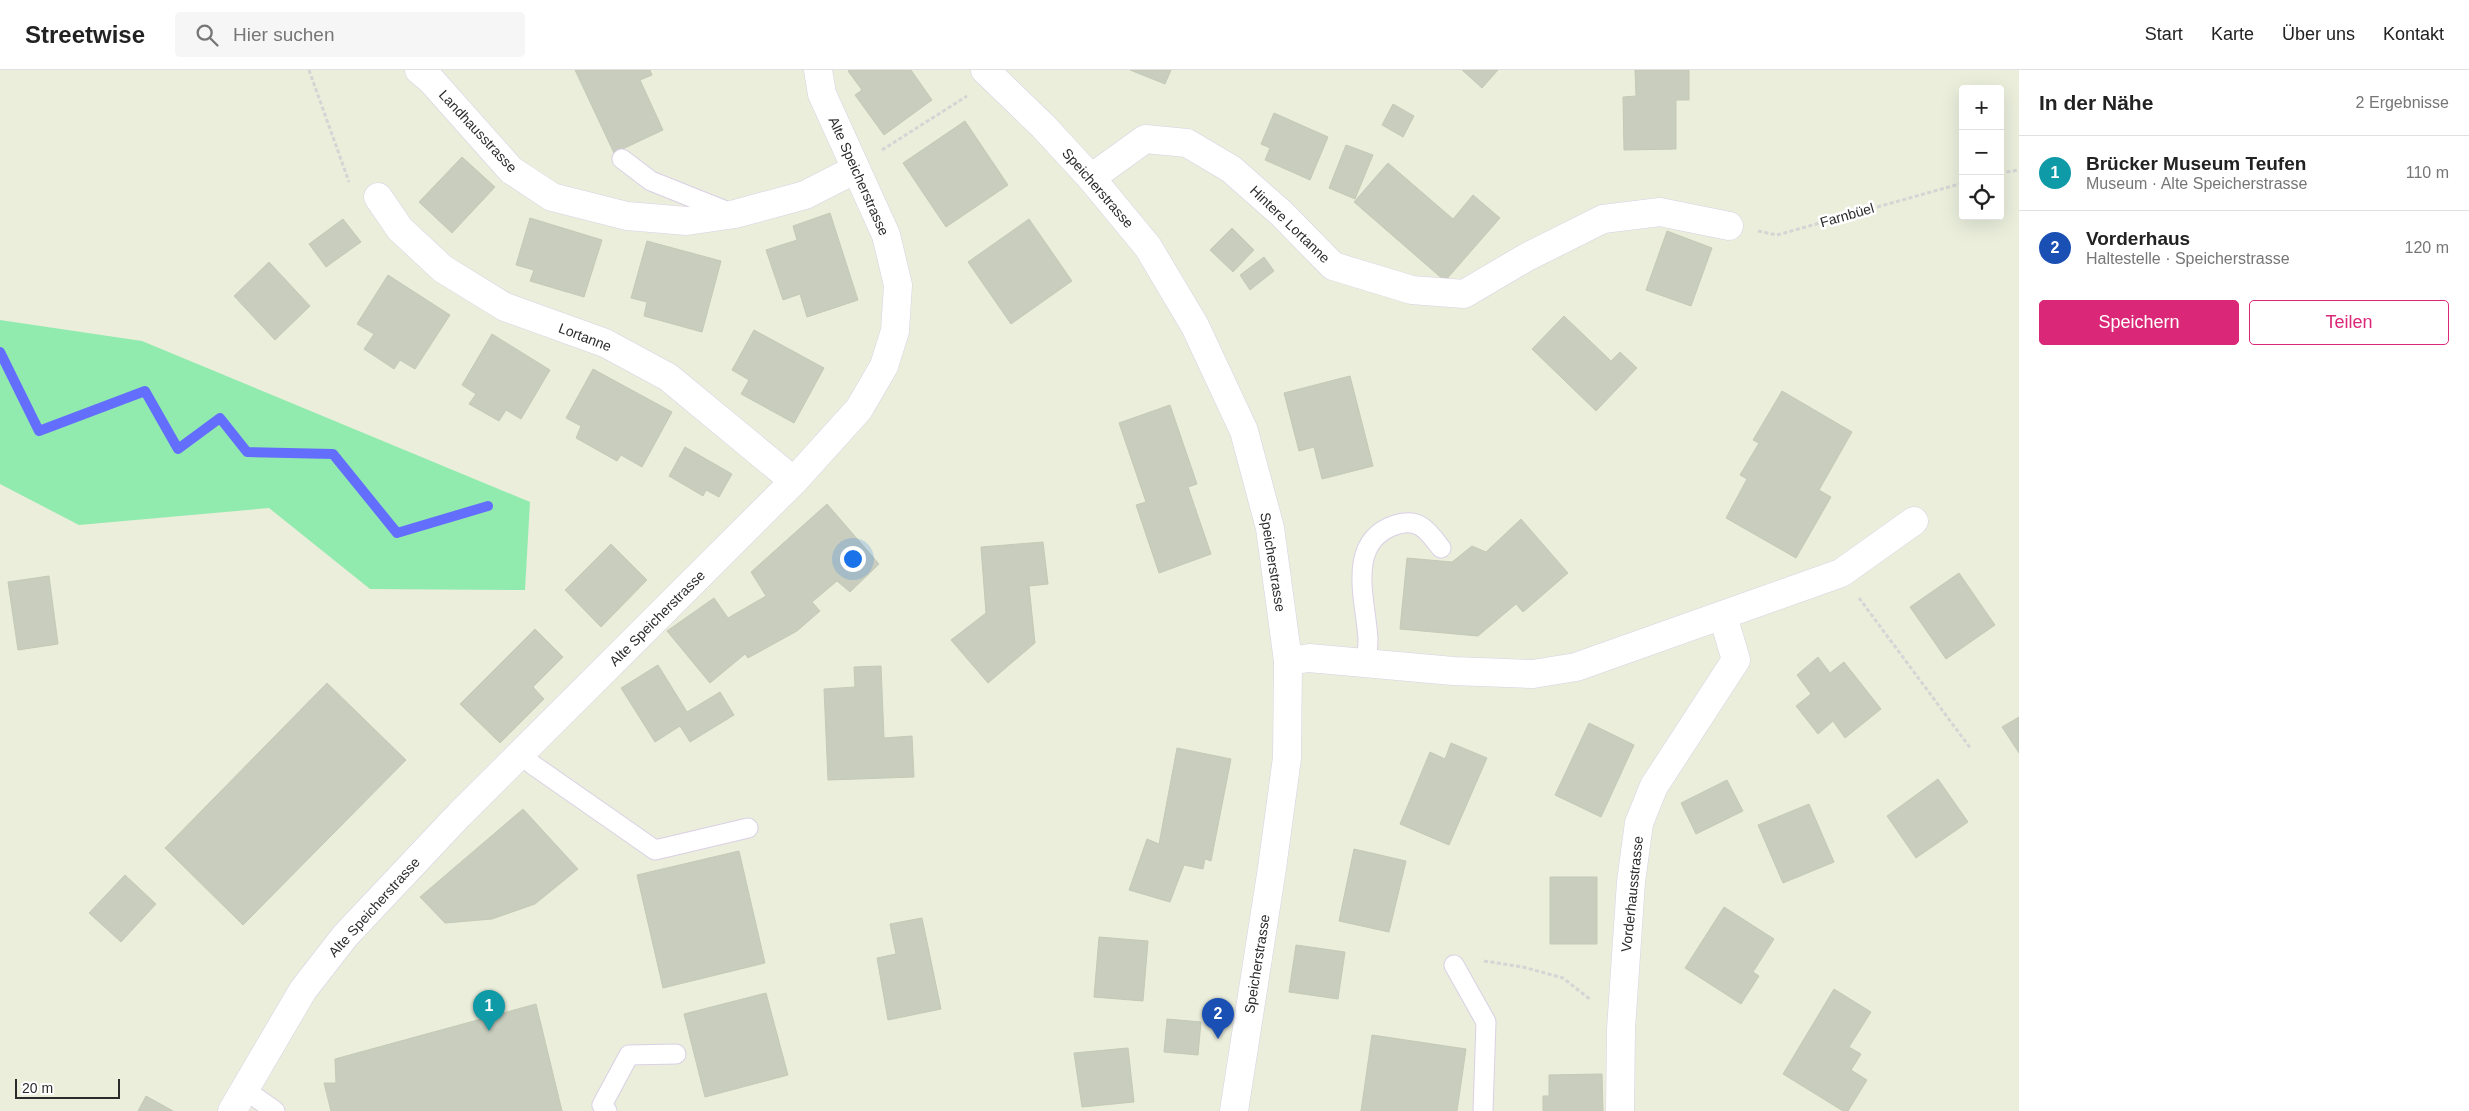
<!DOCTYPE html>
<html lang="de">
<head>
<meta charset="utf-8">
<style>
  :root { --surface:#fff; --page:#f6f6f6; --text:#222; --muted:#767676; --line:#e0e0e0; --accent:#db2777 }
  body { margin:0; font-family:Helvetica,sans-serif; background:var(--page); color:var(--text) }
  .controls { position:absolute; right:15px; top:15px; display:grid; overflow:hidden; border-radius:5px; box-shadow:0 5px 20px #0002 }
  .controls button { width:45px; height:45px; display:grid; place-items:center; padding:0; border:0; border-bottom:1px solid var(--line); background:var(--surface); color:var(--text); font:25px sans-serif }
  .scale { position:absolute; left:15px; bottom:12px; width:105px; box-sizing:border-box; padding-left:5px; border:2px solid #2b2b2b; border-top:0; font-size:14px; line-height:18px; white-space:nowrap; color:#2b2b2b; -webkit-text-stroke:4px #fff; paint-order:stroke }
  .you { position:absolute; left:852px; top:488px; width:18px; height:18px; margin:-12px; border:4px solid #fff; border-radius:50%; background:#1a73e8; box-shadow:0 0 0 8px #1a73e833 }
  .badge { display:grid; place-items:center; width:32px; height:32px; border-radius:50%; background:var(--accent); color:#fff; font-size:16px; font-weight:700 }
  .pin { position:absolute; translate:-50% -41px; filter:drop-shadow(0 1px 2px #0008) }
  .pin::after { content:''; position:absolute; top:26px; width:18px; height:15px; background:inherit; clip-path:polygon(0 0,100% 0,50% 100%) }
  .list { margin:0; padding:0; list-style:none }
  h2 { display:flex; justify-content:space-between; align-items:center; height:65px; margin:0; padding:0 20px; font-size:21px }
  h2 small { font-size:16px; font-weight:400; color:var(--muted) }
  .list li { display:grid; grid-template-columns:32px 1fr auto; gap:15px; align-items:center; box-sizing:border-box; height:75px; padding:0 20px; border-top:1px solid var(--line) }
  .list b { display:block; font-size:19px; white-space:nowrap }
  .list p { margin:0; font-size:16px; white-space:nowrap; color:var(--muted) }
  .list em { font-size:16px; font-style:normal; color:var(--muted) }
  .actions { display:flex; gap:10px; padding:15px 20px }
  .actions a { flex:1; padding:11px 0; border:1px solid var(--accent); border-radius:5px; text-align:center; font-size:18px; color:var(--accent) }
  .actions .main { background:var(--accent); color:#fff }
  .icon { flex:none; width:28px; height:28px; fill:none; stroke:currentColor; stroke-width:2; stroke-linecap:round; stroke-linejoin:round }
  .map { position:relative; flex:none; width:2019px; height:1041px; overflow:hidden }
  header { display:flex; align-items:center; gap:30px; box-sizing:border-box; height:70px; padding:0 25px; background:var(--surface); border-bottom:1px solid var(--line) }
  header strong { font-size:24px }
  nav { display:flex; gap:28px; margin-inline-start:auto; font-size:18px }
  .search { width:350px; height:45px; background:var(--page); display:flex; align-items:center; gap:12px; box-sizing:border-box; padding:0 18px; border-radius:5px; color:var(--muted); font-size:19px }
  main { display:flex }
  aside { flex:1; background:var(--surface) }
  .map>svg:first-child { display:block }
</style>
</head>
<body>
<header>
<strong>Streetwise</strong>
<div class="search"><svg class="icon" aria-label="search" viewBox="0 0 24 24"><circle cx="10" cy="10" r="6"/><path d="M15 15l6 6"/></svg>Hier suchen</div>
<nav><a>Start</a><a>Karte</a><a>Über uns</a><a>Kontakt</a></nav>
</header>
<main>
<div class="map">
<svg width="2019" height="1041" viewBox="0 0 2019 1041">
  <rect width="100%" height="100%" fill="#eaeedb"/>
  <path fill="#92ebae" d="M0,250L142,271L530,432L525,520L370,519L269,438L79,455L0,414Z"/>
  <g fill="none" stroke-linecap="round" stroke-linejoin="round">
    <path stroke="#636ffc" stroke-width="10" d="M0,282L39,361L145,321L178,379L220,348L247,382L333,384L397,463L488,436"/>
  </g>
  <path fill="#c8cdbe" stroke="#c4cab5" d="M575,0H650L652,5L640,10L663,60L614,83Z
    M850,0H911L932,30L884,65L855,25L862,20L848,1Z
    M1130,0H1171L1165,14Z
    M1462,0H1498L1482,18Z
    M1635,0H1689V30H1676V79L1624,80L1623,27L1636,26Z
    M1393,34L1414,46L1403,67L1382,55Z
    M1274,43L1328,67L1310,110L1265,90L1270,78L1261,74Z
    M965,51L1008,115L946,157L903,93Z
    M1346,75L1373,85L1355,129L1329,118Z
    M462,87L495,117L452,163L419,132Z
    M1388,93L1453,149L1473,125L1500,148L1445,211L1354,132Z
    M830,143L858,230L807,247L800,224L783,230L766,180L797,170L793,156Z
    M530,148L602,170L584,227L530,211L534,200L516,195Z
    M343,149L361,172L326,197L309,174Z
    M1029,149L1072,211L1011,254L968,192Z
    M1232,158L1254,180L1233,202L1210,180Z
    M1667,161L1712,178L1691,236L1646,220Z
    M647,171L721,191L702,262L644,246L647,232L631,228Z
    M1264,187L1274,201L1250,220L1240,205Z
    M269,192L310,236L275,270L234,226Z
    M388,205L450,245L415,299L400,290L394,299L364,279L374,264L357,254Z
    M1564,246L1611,291L1620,282L1637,298L1596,341L1532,279Z
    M754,260L824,298L794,353L741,324L749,310L732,300Z
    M492,264L550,300L521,349L506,340L499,351L469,334L476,324L462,315Z
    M593,299L672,342L642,397L621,385L617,391L576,368L581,356L566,348Z
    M1350,306L1373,396L1322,409L1314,377L1299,381L1284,323Z
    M1782,321L1852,362L1819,420L1831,427L1796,488L1726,448L1747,409L1740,405L1759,373L1753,370Z
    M1170,335L1197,414L1188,417L1211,484L1159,503L1136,435L1146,432L1119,353Z
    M685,377L732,404L719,427L706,420L703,426L669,406Z
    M827,434L879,494L850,522L837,511L812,532L820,541L797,561L748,588L745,584L710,613L667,561L714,528L728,548L766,526L751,502Z
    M1521,449L1568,503L1523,542L1516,534L1478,566L1400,559L1407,488L1452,492L1472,476L1486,482Z
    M1043,472L1048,514L1029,516L1035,573L988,613L951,570L986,543L981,477Z
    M611,474L647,510L601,557L565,520Z
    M1959,503L1995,555L1946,589L1910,537Z
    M49,506L58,574L18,580L8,512Z
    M535,559L563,587L533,617L544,629L500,673L460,634Z
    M1818,587L1830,603L1844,592L1881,639L1845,668L1833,651L1818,664L1796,636L1811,624L1797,605Z
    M658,595L687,642L720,622L734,645L690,672L680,656L655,672L621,618Z
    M881,596L884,668L912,666L914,707L828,710L824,619L855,617L854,597Z
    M327,613L406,690L243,855L165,778Z
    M2019,647V683L2002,657Z
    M1589,653L1634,675L1601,747L1555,725Z
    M1451,673L1487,688L1449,775L1400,754L1430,682L1445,689Z
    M1177,678L1231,689L1211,791L1205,789L1203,799L1184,795L1170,832L1129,820L1147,769L1159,774Z
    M1938,709L1968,752L1916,788L1887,746Z
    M1727,710L1743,741L1696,764L1681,733Z
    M1809,734L1834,792L1783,813L1758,755Z
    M523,739L578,799L535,834L492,849L445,853L420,827Z
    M1354,779L1406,791L1389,862L1339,851Z
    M739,781L765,893L663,918L637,805Z
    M125,805L156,834L121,872L89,843Z
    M1550,807H1597V874H1550Z
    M1724,837L1774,869L1753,902L1759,906L1741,934L1685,898Z
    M922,848L941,939L888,950L877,888L896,884L890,854Z
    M1099,867L1148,871L1143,931L1094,927Z
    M1296,875L1345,882L1338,929L1289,922Z
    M1834,919L1871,942L1849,977L1861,984L1851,1000L1867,1010L1848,1041H1843L1783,1004Z
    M766,923L788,1005L705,1027L684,944Z
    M536,934L562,1041H331L324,1013H336L335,989Z
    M1167,949L1201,952L1198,985L1164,982Z
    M1372,965L1466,979L1457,1041H1361Z
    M1128,978L1134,1032L1082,1037L1074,983Z
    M1602,1004L1603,1041H1543V1026H1549V1005Z
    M146,1026L173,1041H138Z"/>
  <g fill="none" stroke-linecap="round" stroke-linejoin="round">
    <defs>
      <path id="service" d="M622,89L651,111L731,143
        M1366,592C1367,585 1368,577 1368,569C1366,531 1345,472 1395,455C1419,447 1428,461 1441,478
        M521,684L533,695L655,780L748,758
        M1454,895L1486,952L1483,1041
        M244,1019L275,1041
        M607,1041L602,1035L629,985L676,984"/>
      <path id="minor" d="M419,0L431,10L511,100L552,127L627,146L687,151L735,144L805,125L856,99
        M1091,108L1145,69L1187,73L1231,99L1281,143L1333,196L1412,220L1464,224L1527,187L1603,149L1660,142L1729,156
        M378,127L400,159L443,199L505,237L605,273L668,307L794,411
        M1288,591L1309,588L1453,601L1533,604L1576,597L1841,503L1914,451
        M232,1041L303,920L345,866L459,745L794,411L859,339L884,296L895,261L898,215L886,165L822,24L818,0
        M1620,1041L1621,959L1631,812L1639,753L1654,716L1736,590L1723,546"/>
      <path id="secondary" d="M985,0L1043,56L1091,108L1148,177L1195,256L1244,361L1270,458L1288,591L1287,688L1272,798L1234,1041"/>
    </defs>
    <use href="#service" stroke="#dad0e5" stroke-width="21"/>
    <use href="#minor" stroke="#dad0e5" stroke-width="29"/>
    <use href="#secondary" stroke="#dad0e5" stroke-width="29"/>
    <path stroke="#d5d5d5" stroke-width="3" stroke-dasharray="4 2.5" stroke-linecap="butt" d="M309,0L349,112
      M882,80L967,26
      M2000,103L2019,100
      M1758,161L1777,165L1963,113
      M1859,528L1971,679
      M1484,891L1523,897L1563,908L1591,930"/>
    <use href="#service" stroke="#fff" stroke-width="19"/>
    <use href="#minor" stroke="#fff" stroke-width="28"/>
    <use href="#secondary" stroke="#fff" stroke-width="28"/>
  </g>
  <g text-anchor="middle" stroke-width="5" stroke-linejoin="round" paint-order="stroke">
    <g font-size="14" fill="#2b2b2b" stroke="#fff">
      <text transform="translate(478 61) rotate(47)" y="5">Landhausstrasse</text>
      <text transform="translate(859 106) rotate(66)" y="5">Alte Speicherstrasse</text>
      <text transform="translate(1098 118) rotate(49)" y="5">Speicherstrasse</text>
      <text transform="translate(1847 145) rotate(-16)" y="5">Farnbüel</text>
      <text transform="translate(1290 154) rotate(44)" y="5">Hintere Lortanne</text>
      <text transform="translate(585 267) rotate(21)" y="5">Lortanne</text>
      <text transform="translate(1273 492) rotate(81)" y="5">Speicherstrasse</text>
      <text transform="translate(657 548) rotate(-45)" y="5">Alte Speicherstrasse</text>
      <text transform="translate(1632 824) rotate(-84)" y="5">Vorderhausstrasse</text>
      <text transform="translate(374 837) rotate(-48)" y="5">Alte Speicherstrasse</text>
      <text transform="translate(1257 894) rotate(-81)" y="5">Speicherstrasse</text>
    </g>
  </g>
</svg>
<div class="controls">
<button>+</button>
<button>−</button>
<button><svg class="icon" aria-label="locate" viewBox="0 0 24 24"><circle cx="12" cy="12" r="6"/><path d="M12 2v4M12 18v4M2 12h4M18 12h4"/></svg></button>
</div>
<div class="scale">20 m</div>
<div class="you"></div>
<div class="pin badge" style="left:489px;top:961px;background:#0f9aa8">1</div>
<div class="pin badge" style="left:1218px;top:969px;background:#1a4fb4">2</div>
</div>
<aside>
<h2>In der Nähe<small>2 Ergebnisse</small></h2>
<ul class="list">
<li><span class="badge" style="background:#0f9aa8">1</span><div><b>Brücker Museum Teufen</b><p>Museum · Alte Speicherstrasse</p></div><em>110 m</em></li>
<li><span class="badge" style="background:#1a4fb4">2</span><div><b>Vorderhaus</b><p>Haltestelle · Speicherstrasse</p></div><em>120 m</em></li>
</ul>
<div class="actions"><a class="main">Speichern</a><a>Teilen</a></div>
</aside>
</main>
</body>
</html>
